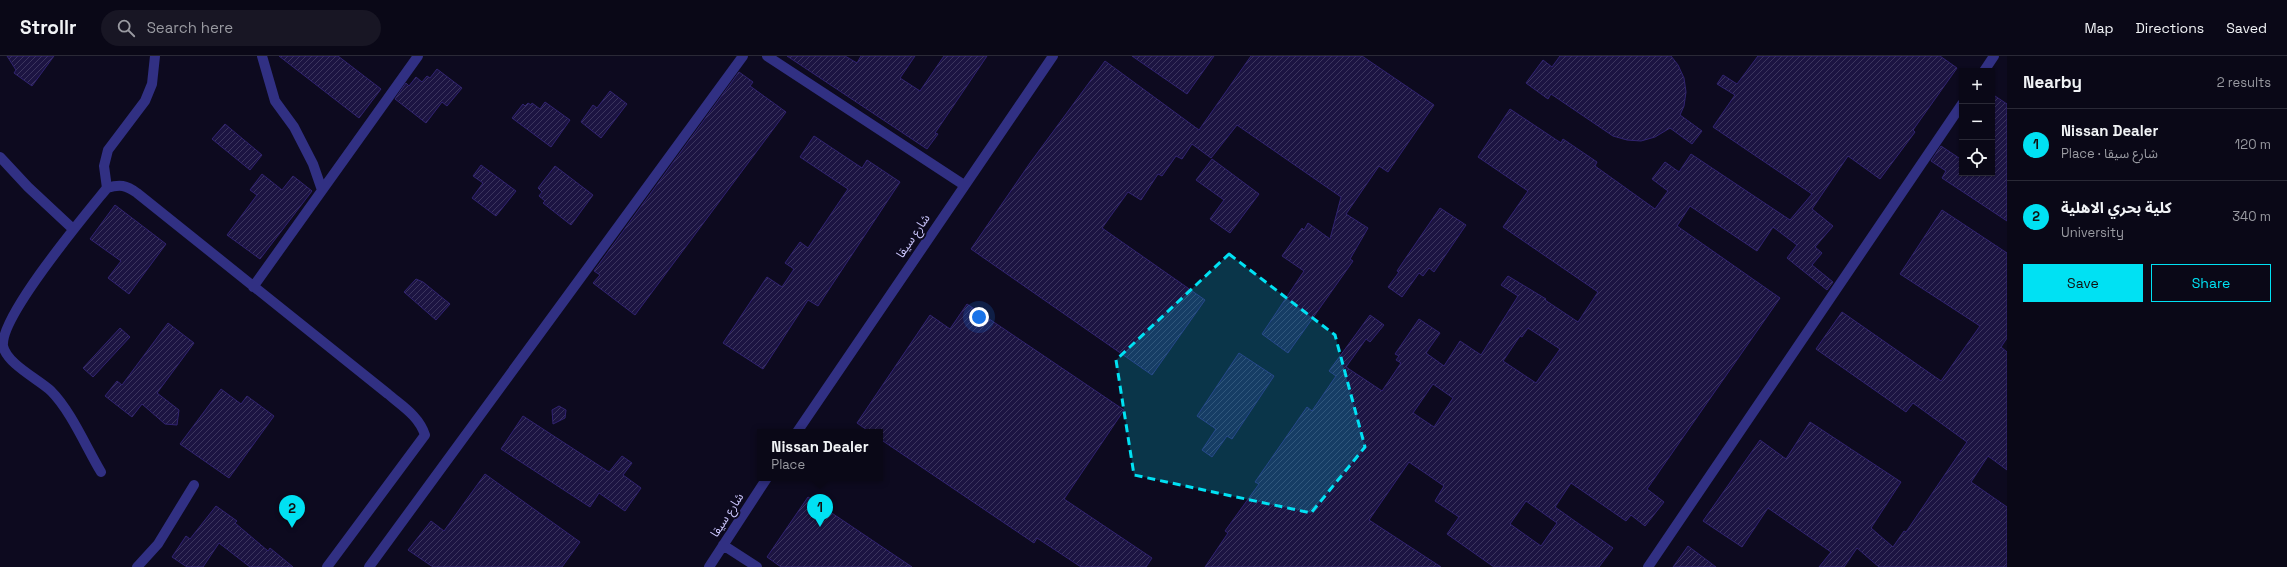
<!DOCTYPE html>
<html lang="en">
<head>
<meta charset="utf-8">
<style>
  :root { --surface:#0a0817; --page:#181624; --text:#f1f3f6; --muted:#999aa1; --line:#2a2936; --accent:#00e1f3 }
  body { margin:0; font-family:"Space Grotesk","Noto Sans Arabic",sans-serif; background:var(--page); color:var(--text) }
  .controls { position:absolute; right:12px; top:12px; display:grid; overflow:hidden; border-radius:0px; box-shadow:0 1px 3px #0004 }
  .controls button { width:36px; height:36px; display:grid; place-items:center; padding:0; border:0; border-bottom:1px solid var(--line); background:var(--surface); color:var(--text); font:20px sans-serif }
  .you { position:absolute; left:979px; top:261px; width:14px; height:14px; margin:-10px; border:3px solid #fff; border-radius:50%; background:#1a73e8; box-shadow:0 0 0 6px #1a73e833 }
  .badge { display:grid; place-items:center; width:26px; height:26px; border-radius:50%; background:var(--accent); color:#111; font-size:13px; font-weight:700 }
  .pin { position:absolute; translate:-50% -33px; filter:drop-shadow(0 1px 2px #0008) }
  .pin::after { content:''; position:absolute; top:21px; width:14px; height:12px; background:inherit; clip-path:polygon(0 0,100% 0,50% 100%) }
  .popup { position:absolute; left:757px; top:373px; width:126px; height:52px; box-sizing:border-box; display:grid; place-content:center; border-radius:0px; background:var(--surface); filter:drop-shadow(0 1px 3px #0005); font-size:13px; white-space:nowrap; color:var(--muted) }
  .popup b { font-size:15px; color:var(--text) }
  .popup::after { content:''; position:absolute; left:50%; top:100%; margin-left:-8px; border:8px solid transparent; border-top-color:var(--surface) }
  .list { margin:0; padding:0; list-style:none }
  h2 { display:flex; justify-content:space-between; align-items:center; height:52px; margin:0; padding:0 16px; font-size:17px }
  h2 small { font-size:13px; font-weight:400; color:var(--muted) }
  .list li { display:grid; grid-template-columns:26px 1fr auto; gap:12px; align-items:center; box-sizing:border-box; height:72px; padding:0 16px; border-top:1px solid var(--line) }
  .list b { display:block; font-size:15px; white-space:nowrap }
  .list p { margin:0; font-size:13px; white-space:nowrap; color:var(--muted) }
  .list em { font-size:13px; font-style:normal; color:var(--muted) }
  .actions { display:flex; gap:8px; padding:12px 16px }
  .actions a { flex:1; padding:9px 0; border:1px solid var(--accent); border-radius:0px; text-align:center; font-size:14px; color:var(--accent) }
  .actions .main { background:var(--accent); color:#111 }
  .icon { flex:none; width:22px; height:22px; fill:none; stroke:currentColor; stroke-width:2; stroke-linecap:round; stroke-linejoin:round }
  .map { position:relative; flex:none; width:2007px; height:511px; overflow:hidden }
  header { display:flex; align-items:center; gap:24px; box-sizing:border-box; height:56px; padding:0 20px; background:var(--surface); border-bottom:1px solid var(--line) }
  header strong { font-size:19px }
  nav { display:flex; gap:22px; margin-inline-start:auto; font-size:14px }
  .search { width:280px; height:36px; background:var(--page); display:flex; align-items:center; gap:10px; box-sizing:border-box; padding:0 14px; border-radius:22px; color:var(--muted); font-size:15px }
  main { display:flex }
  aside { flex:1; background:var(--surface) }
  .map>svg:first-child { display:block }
</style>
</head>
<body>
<header>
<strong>Strollr</strong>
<div class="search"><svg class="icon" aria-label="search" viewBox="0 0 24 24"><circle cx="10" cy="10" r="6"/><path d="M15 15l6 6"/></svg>Search here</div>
<nav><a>Map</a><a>Directions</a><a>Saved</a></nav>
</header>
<main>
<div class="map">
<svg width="2007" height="511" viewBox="0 0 2007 511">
  <defs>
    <pattern id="building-hatch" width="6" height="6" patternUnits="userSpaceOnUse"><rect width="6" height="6" fill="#1c1442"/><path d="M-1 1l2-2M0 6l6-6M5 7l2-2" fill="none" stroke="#3c355e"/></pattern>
  </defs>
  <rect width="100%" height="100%" fill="#0d0a1f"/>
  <path fill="url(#building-hatch)" stroke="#312370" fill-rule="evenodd" d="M7,0H54L32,30L14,17L16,14Z
    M279,0H338L381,33L359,62Z
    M787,0H845L857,7L861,0H915L900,22L920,35L944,0H987L935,77L938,78L927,93Z
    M1132,0H1214L1187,38Z
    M1251,0H1362L1434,49L1388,116L1379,110L1346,158L1368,172L1350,203L1353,205L1288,297L1262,278L1304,215L1282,200L1302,172L1304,174L1308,167L1330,183L1341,141L1237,69L1211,102L1192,88L1182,103L1176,100L1162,120L1158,118L1141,144L1128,136L1102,172L1205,244L1152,319L971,193L1030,107L1105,5L1199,74Z
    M1560,0H1671L1678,9L1684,22L1686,36L1684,50L1680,59L1702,75L1692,88L1670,72L1655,81L1641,85L1627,84L1613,80L1551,38L1548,43L1526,27L1543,4L1552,11Z
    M1758,0H1940L1957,12L1913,74L1915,76L1880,123L1848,100L1812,153L1833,170L1815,191L1822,197L1812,209L1833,226L1827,234L1787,202L1797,189L1773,171L1757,195L1690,150L1677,170L1780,242L1647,433L1664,446L1645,470L1631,459L1626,465L1571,427L1555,451L1613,492L1599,511H1494L1447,478L1459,461L1435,445L1444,430L1409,406L1369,464L1441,511H1205L1228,477L1225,475L1259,428L1255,426L1307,351L1312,355L1336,320L1329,315L1370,259L1384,269L1370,286L1366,283L1346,311L1382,335L1401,307L1396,304L1399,300L1395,298L1419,263L1440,277L1426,297L1444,310L1460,285L1481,299L1518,240L1501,229L1508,220L1546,243L1545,244L1578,266L1598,236L1503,171L1528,135L1478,101L1510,53L1561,87L1563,83L1597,106L1595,110L1655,153L1668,135L1652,123L1665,106L1679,116L1691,98L1790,164L1812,138L1713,71L1735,39L1717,28L1723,19L1737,28ZM1528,272L1560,293L1536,327L1503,305L1520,280L1522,281ZM1433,328L1453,342L1434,371L1413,357ZM1526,445L1557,467L1541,490L1510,468Z
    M437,13L462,32L447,50L442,46L426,67L395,43L406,27L409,30L416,21L422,26L427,20L430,22Z
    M739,16L753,26L750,30L786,56L635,259L593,227L600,219L594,215Z
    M610,35L627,48L601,82L581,66L593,49L597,52Z
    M1992,38L2007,48V165L1942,122L1946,115L1931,105L1941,90L1962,104V117H1992Z
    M545,46L570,64L551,91L512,62L523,48L525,50L528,47L531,49L532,47L540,53Z
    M225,68L262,99L250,114L212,83Z
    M814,80L862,112L867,104L900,126L818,250L808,244L763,313L723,287L767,221L782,231L794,213L785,207L800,186L808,192L848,133L800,101Z
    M1212,103L1259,138L1230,177L1210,163L1224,144L1196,124Z
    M481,109L516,135L496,160L472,142L483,127L473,120Z
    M555,110L593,139L571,169L543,147L545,145L539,140L542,136L538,132Z
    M262,118L282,134L293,120L312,135L260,203L227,179L257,139L250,134Z
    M115,149L166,188L129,238L108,222L121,205L90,183Z
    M1440,152L1466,169L1434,216L1429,212L1423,220L1419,217L1402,241L1388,231L1399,216L1397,215L1403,206Z
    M1942,154L2007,197V282L2001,291L2007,296V414L1988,400L1971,426L2007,451V511H1879L1857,492L1844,511H1819L1831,496L1768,452L1742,491L1703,465L1760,384L1786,403L1810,366L1901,426L1871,472L1893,491L1904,475L1906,476L1967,386L1913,347L1906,356L1816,293L1842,256L1941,325L1980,270L1900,218Z
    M416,223L423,226L450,248L436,264L404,236Z
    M967,248L1124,354L1064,443L1152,502L1146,511H1081L1037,482L1034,487L880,383V376H870L857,367L930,259L950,273Z
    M168,267L194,287L157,337L179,354L177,369L165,368L142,348L132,361L105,340L117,325L122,329Z
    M120,272L130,281L93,321L83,312Z
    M1239,297L1274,320L1232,383L1227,380L1212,401L1202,394L1216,373L1197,360Z
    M221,333L241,348L247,340L274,360L229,422L180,388Z
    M559,350L566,354L565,362L553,368L552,354Z
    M523,360L609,416L622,400L632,407L623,419L641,432L625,455L599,437L590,451L501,393Z
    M485,418L580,486L562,511H433L408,494L431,465L444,475Z
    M808,441L912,511H781L767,501Z
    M216,450L237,465L235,467L268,495L270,492L293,511H250L219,487L203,511H187L172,501L186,480L190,483Z
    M1688,490L1716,511H1673Z"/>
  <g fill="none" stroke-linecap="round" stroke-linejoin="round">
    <path stroke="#313083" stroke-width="10" d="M262,0L275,45L294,71L313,108L322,134
      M767,0L964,129
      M1984,15L1994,0
      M0,101L28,131L73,173
      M107,132L104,110L108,94L145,45L152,28L155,0
      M253,231L418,0
      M797,376L1053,0
      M101,416C86,391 71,355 51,335C38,323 7,308 3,290C0,260 86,158 107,132C120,128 126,129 137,137L388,338C402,350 419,360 425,379L327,511
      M723,489L757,511
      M137,511L158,488L194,429
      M369,511L743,0
      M709,511L767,422
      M1648,511L1962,48"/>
  </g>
  <path fill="#00e1f3" fill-opacity="0.2" stroke="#00e1f3" stroke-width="3" stroke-dasharray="8 5" stroke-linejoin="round" d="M1229,198L1335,279L1365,391L1311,457L1134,419L1116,304Z"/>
  <g text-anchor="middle" stroke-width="4" stroke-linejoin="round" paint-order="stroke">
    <g font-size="12" fill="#cdc8ff" stroke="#0d0a1f">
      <text transform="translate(913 180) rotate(-56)" y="4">شارع سيقا</text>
      <text transform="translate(727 459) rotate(-57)" y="4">شارع سيقا</text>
    </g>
  </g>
</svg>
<div class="controls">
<button>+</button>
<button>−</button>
<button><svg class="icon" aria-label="locate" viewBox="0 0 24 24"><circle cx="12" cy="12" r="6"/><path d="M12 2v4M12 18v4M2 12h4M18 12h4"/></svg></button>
</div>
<div class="you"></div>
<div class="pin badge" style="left:820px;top:471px">1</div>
<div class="popup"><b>Nissan Dealer</b>Place</div>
<div class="pin badge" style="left:292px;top:472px">2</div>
</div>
<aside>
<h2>Nearby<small>2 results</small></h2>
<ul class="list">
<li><span class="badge">1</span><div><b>Nissan Dealer</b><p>Place · شارع سيقا</p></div><em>120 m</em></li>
<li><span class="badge">2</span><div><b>كلية بحري الاهلية</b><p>University</p></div><em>340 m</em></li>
</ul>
<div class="actions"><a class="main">Save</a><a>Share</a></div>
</aside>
</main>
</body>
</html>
